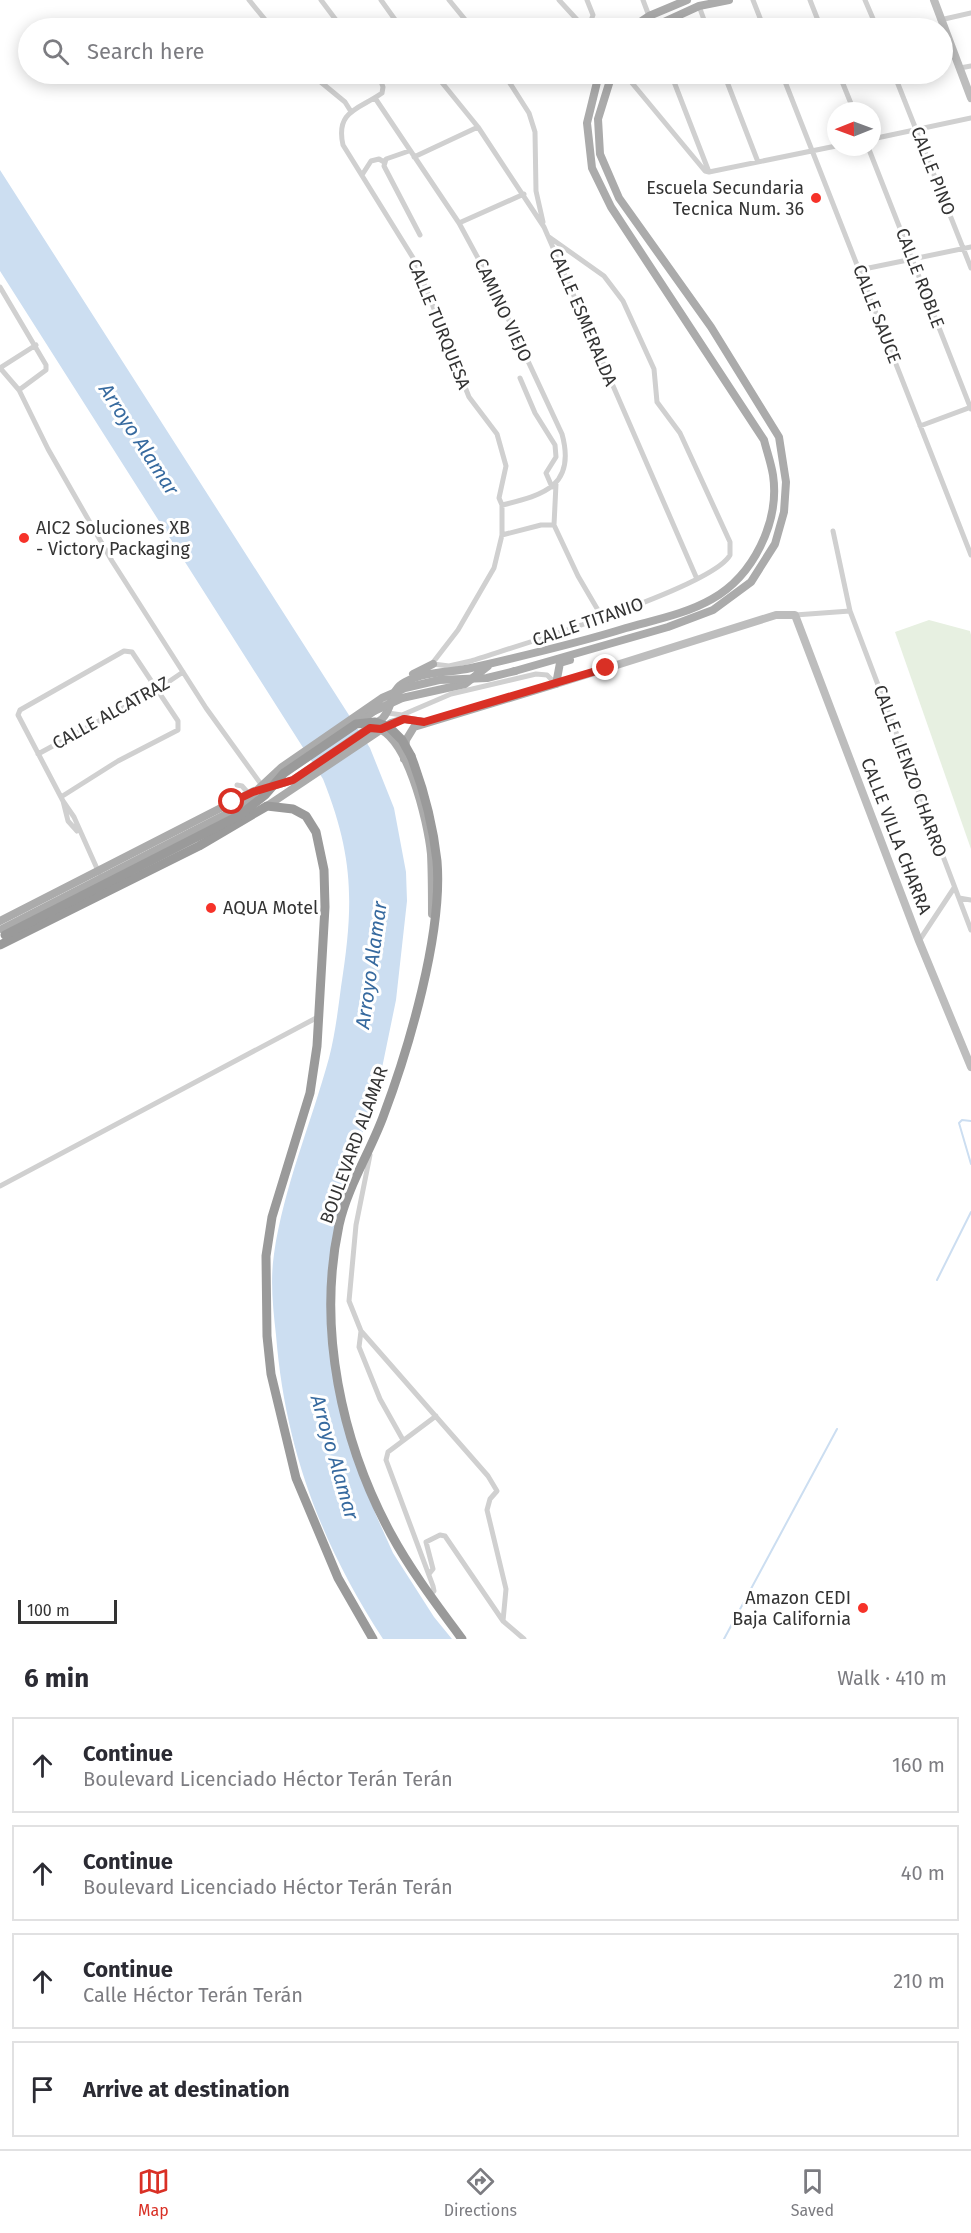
<!DOCTYPE html>
<html lang="en">
<head>
<meta charset="utf-8">
<style>
  :root { --surface:#fff; --page:#f7f7f7; --text:#2b2b33; --muted:#7c7c81; --line:#e1e1e2; --accent:#d93025 }
  body { margin:0; font-family:"Fira Sans",sans-serif; background:var(--page); color:var(--text) }
  .compass { position:absolute; left:827px; top:102px; width:54px; height:54px; border-radius:50%; background:var(--surface); box-shadow:0 3px 15px #0003; rotate:269deg }
  .scale { position:absolute; left:18px; bottom:15px; width:99px; box-sizing:border-box; padding-left:6px; border:3px solid #333; border-top:0; font-size:16px; line-height:21px; white-space:nowrap; color:#333; -webkit-text-stroke:4px #fff; paint-order:stroke }
  .stop { position:absolute; width:18px; height:18px; margin:-14px; border:4px solid #d93025; border-radius:50%; background:#fff }
  .stop.end { background:#d93025; border-color:#fff; box-shadow:0 2px 6px #0008 }
  .list { margin:0; padding:0; list-style:none }
  h2 { display:flex; justify-content:space-between; align-items:center; height:78px; margin:0; padding:0 24px; font-size:26px }
  h2 small { font-size:20px; font-weight:400; color:var(--muted) }
  .list li { display:grid; grid-template-columns:39px 1fr auto; gap:18px; align-items:center; box-sizing:border-box; height:96px; margin:0 12px 12px; padding:0 12px; border:2px solid var(--line); border-radius:0px }
  .list b { display:block; font-size:22px; white-space:nowrap }
  .list p { margin:0; font-size:20px; white-space:nowrap; color:var(--muted) }
  .list em { font-size:20px; font-style:normal; color:var(--muted) }
  .icon { flex:none; width:33px; height:33px; fill:none; stroke:currentColor; stroke-width:2; stroke-linecap:round; stroke-linejoin:round }
  .map { position:relative; flex:none; width:971px; height:1639px; overflow:hidden }
  .search { position:absolute; background:var(--surface); box-shadow:0 3px 15px #0003; left:18px; right:18px; top:18px; height:66px; display:flex; align-items:center; gap:15px; box-sizing:border-box; padding:0 21px; border-radius:33px; color:var(--muted); font-size:22px }
  .sheet { height:510px; background:var(--surface) }
  nav { display:flex; justify-content:space-around; align-items:center; box-sizing:border-box; height:84px; border-top:2px solid var(--line); background:var(--surface); font-size:16px; color:var(--muted) }
  nav a { display:grid; justify-items:center; gap:3px }
  nav .on { color:var(--accent) }
  .map>svg:first-child { display:block }
</style>
</head>
<body>
<div class="map">
<svg width="971" height="1639" viewBox="0 0 971 1639">
  <rect width="100%" height="100%" fill="#fff"/>
  <path fill="#e7f0e1" d="M929,620L970,631L971,635V849L895,632Z"/>
  <path fill="#ccdef1" d="M0,170L370,748L394,808L406,872L407,901L396,1000L382,1068L334,1231V1364L357,1468L376,1515L393,1553L434,1617L452,1639H383C321,1544 285,1448 276,1335C273,1308 270,1281 274,1254C284,1186 311,1124 329,1058C335,1035 338,1010 341,987C354,904 354,857 323,779L0,271Z"/>
  <g fill="none" stroke-linecap="round" stroke-linejoin="round">
    <path stroke="#ccdef1" stroke-width="2" d="M971,1121L962,1120L959,1123L971,1164
      M937,1280L971,1212
      M724,1639L837,1429"/>
    <path stroke="#d0d0d0" stroke-width="5" d="M249,0L272,28
      M321,0L342,28
      M381,0L401,28
      M449,0L472,28
      M559,0L581,24L589,26L593,15L587,0
      M643,0L649,16
      M753,0L764,28
      M810,0L821,28
      M865,0L877,28
      M699,6L707,28
      M940,20L971,13
      M960,68L971,66
      M311,74L345,102L350,110
      M382,74L379,76L383,87L382,93C360,109 335,110 343,145L415,261L469,397L497,434L506,466L499,498L502,505V535L494,568L458,630L431,665
      M435,74L478,127L544,227L697,579
      M504,74L529,113L535,132L536,191L543,222
      M671,74L709,172
      M724,74L758,162
      M782,74L971,555
      M839,74L854,111
      M894,74L971,268
      M632,83L705,171L709,172
      M375,98L459,223L492,284L562,434C576,485 545,495 502,505
      M872,139L971,118
      M868,147L971,409
      M409,151L386,159L384,166L420,235
      M414,157L478,127
      M709,172L836,146
      M362,175L371,161L379,159L384,162
      M459,223L524,194
      M859,270L971,247
      M0,287L46,365V370L19,390
      M0,368L19,390L48,449L112,561L206,708L263,787
      M0,368L36,345
      M520,378L535,413L555,445L556,457L546,473L552,487
      M920,426L971,407
      M556,484L554,525L578,576L602,617
      M833,531L850,611L971,930
      M502,535L541,525H554
      M795,615L850,611
      M433,664L449,666L471,661C516,646 712,588 730,555V542L680,433L657,402L654,369L623,301L604,276L549,237
      M388,713L402,715L451,694L536,674L547,675L556,684
      M38,754L158,689L183,672
      M237,785L242,786L249,794
      M61,797L118,761L178,730V721L132,652L124,651L20,710L18,715L63,801L74,817L99,873
      M63,801L68,821L77,831
      M959,898L971,900
      M919,941L954,888
      M370,1155L356,1225L349,1301L361,1331L359,1347L380,1399L403,1440
      M0,1186L318,1017
      M361,1331L488,1476L497,1491L490,1499L487,1510L506,1589L503,1621L524,1639
      M429,1574L433,1569L426,1542L440,1535L445,1536L503,1621
      M429,1595L434,1591L433,1586L386,1460L388,1452L436,1416"/>
    <path stroke="#bdbdbd" stroke-width="8" d="M934,0L971,98
      M556,684L776,615H795L919,941L971,1067"/>
    <path stroke="#ababab" stroke-width="8" d="M631,28L649,16L687,0
      M651,28L699,6L729,0
      M515,671L668,627L713,610L751,582L775,544L784,512L786,482L779,437L711,327L619,198L600,154L598,119L612,74
      M413,674L433,664
      M402,698L465,684L488,666
      M356,724L374,711
      M370,727C407,727 428,824 431,854C432,874 432,894 432,914
      M404,759L406,740L414,727L556,684L560,663L570,660
      M270,787L293,780L382,719C394,707 389,690 405,682C426,671 449,673 471,668C523,656 575,644 626,628C654,620 686,614 712,599C753,576 780,522 773,475C771,463 767,452 764,440L611,207L592,168L587,123L599,74
      M267,806L391,723L404,719L424,722
      M0,921L254,791"/>
    <path stroke="#9a9a9a" stroke-width="9" d="M411,756C424,790 433,825 437,861C443,933 409,1048 383,1117C370,1152 347,1188 339,1225C317,1328 341,1442 391,1534C411,1571 437,1605 462,1639
      M0,945L199,846L267,806L293,809L306,816L316,832L324,870L325,907L317,1046L310,1093L272,1217L266,1256L267,1336L271,1374L296,1478L338,1578L373,1639"/>
    <path stroke="#ababab" stroke-width="8" d="M374,711L402,698
      M2,929L238,808L282,767L382,698L405,688L439,680L487,678L515,671"/>
    <path stroke="#9a9a9a" stroke-width="9" d="M5,935L240,815L265,795L284,773L356,724L375,722L389,727L402,740L411,756"/>
  </g>
  <g fill="none" stroke-linecap="round" stroke-linejoin="round">
    <path stroke="#d93025" stroke-width="8" d="M232,802L253,792L293,780L370,728L381,729L404,719L424,722L606,668"/>
  </g>
  <g fill="#f63229" stroke="#fff" stroke-width="2">
    <circle cx="816" cy="198" r="6"/>
    <circle cx="24" cy="538" r="6"/>
    <circle cx="211" cy="908" r="6"/>
    <circle cx="863" cy="1608" r="6"/>
  </g>
  <g text-anchor="middle" stroke-width="6" stroke-linejoin="round" paint-order="stroke">
    <g font-size="18" fill="#333" stroke="#fff">
      <text transform="translate(933 171) rotate(69)" y="6">CALLE PINO</text>
      <text transform="translate(920 278) rotate(69)" y="6">CALLE ROBLE</text>
      <text transform="translate(503 310) rotate(65)" y="6">CAMINO VIEJO</text>
      <text transform="translate(877 314) rotate(69)" y="6">CALLE SAUCE</text>
      <text transform="translate(583 317) rotate(67)" y="6">CALLE ESMERALDA</text>
      <text transform="translate(439 324) rotate(68)" y="6">CALLE TURQUESA</text>
      <text transform="translate(588 622) rotate(-19)" y="6">CALLE TITANIO</text>
      <text transform="translate(111 713) rotate(-29)" y="6">CALLE ALCATRAZ</text>
      <text transform="translate(910 771) rotate(70)" y="6">CALLE LIENZO CHARRO</text>
      <text transform="translate(896 836) rotate(69)" y="6">CALLE VILLA CHARRA</text>
      <text transform="translate(354 1145) rotate(-70)" y="6">BOULEVARD ALAMAR</text>
    </g>
    <g font-size="18" fill="#333" stroke="#fff" text-anchor="end">
      <text x="804" y="194">Escuela Secundaria<tspan x="804" dy="21">Tecnica Num. 36</tspan></text>
      <text x="36" y="534" text-anchor="start">AIC2 Soluciones XB<tspan x="36" dy="21">- Victory Packaging</tspan></text>
      <text x="223" y="914" text-anchor="start">AQUA Motel</text>
      <text x="851" y="1604">Amazon CEDI<tspan x="851" dy="21">Baja California</tspan></text>
    </g>
    <g font-size="20" font-style="italic" fill="#376a9f" stroke="#fff">
      <text transform="translate(139 439) rotate(57)" y="7">Arroyo Alamar</text>
      <text transform="translate(371 965) rotate(-82)" y="7">Arroyo Alamar</text>
      <text transform="translate(335 1457) rotate(74)" y="7">Arroyo Alamar</text>
    </g>
  </g>
</svg>
<svg class="compass" viewBox="-18 -18 36 36"><path d="M0-13l5 13h-10z" fill="#e53935"/><path d="M0 13l5-13h-10z" fill="#7c7c81"/></svg>
<div class="scale">100 m</div>
<div class="stop" style="left:232px;top:802px"></div>
<div class="stop end" style="left:606px;top:668px"></div>
<div class="search"><svg class="icon" aria-label="search" viewBox="0 0 24 24"><circle cx="10" cy="10" r="6"/><path d="M15 15l6 6"/></svg>Search here</div>
</div>
<section class="sheet">
<h2>6 min<small>Walk · 410 m</small></h2>
<ul class="list">
<li><svg class="icon" aria-label="ahead" viewBox="0 0 24 24"><path d="M12 20V5M6 11l6-6 6 6"/></svg><div><b>Continue</b><p>Boulevard Licenciado Héctor Terán Terán</p></div><em>160 m</em></li>
<li><svg class="icon" aria-label="ahead" viewBox="0 0 24 24"><path d="M12 20V5M6 11l6-6 6 6"/></svg><div><b>Continue</b><p>Boulevard Licenciado Héctor Terán Terán</p></div><em>40 m</em></li>
<li><svg class="icon" aria-label="ahead" viewBox="0 0 24 24"><path d="M12 20V5M6 11l6-6 6 6"/></svg><div><b>Continue</b><p>Calle Héctor Terán Terán</p></div><em>210 m</em></li>
<li><svg class="icon" aria-label="arrive" viewBox="0 0 24 24"><path d="M6 21V4h12l-3 4 3 4H6"/></svg><div><b>Arrive at destination</b></div></li>
</ul>
</section>
<nav>
<a class="on"><svg class="icon" aria-label="map" viewBox="0 0 24 24"><path d="M3 6l6-2 6 2 6-2v14l-6 2-6-2-6 2zM9 4v14M15 6v14"/></svg>Map</a>
<a><svg class="icon" aria-label="directions" viewBox="0 0 24 24"><path d="M12 3l9 9-9 9-9-9zM9 14v-3h6M13 9l2 2-2 2"/></svg>Directions</a>
<a><svg class="icon" aria-label="saved" viewBox="0 0 24 24"><path d="M7 4h10v16l-5-4-5 4z"/></svg>Saved</a>
</nav>
</body>
</html>
